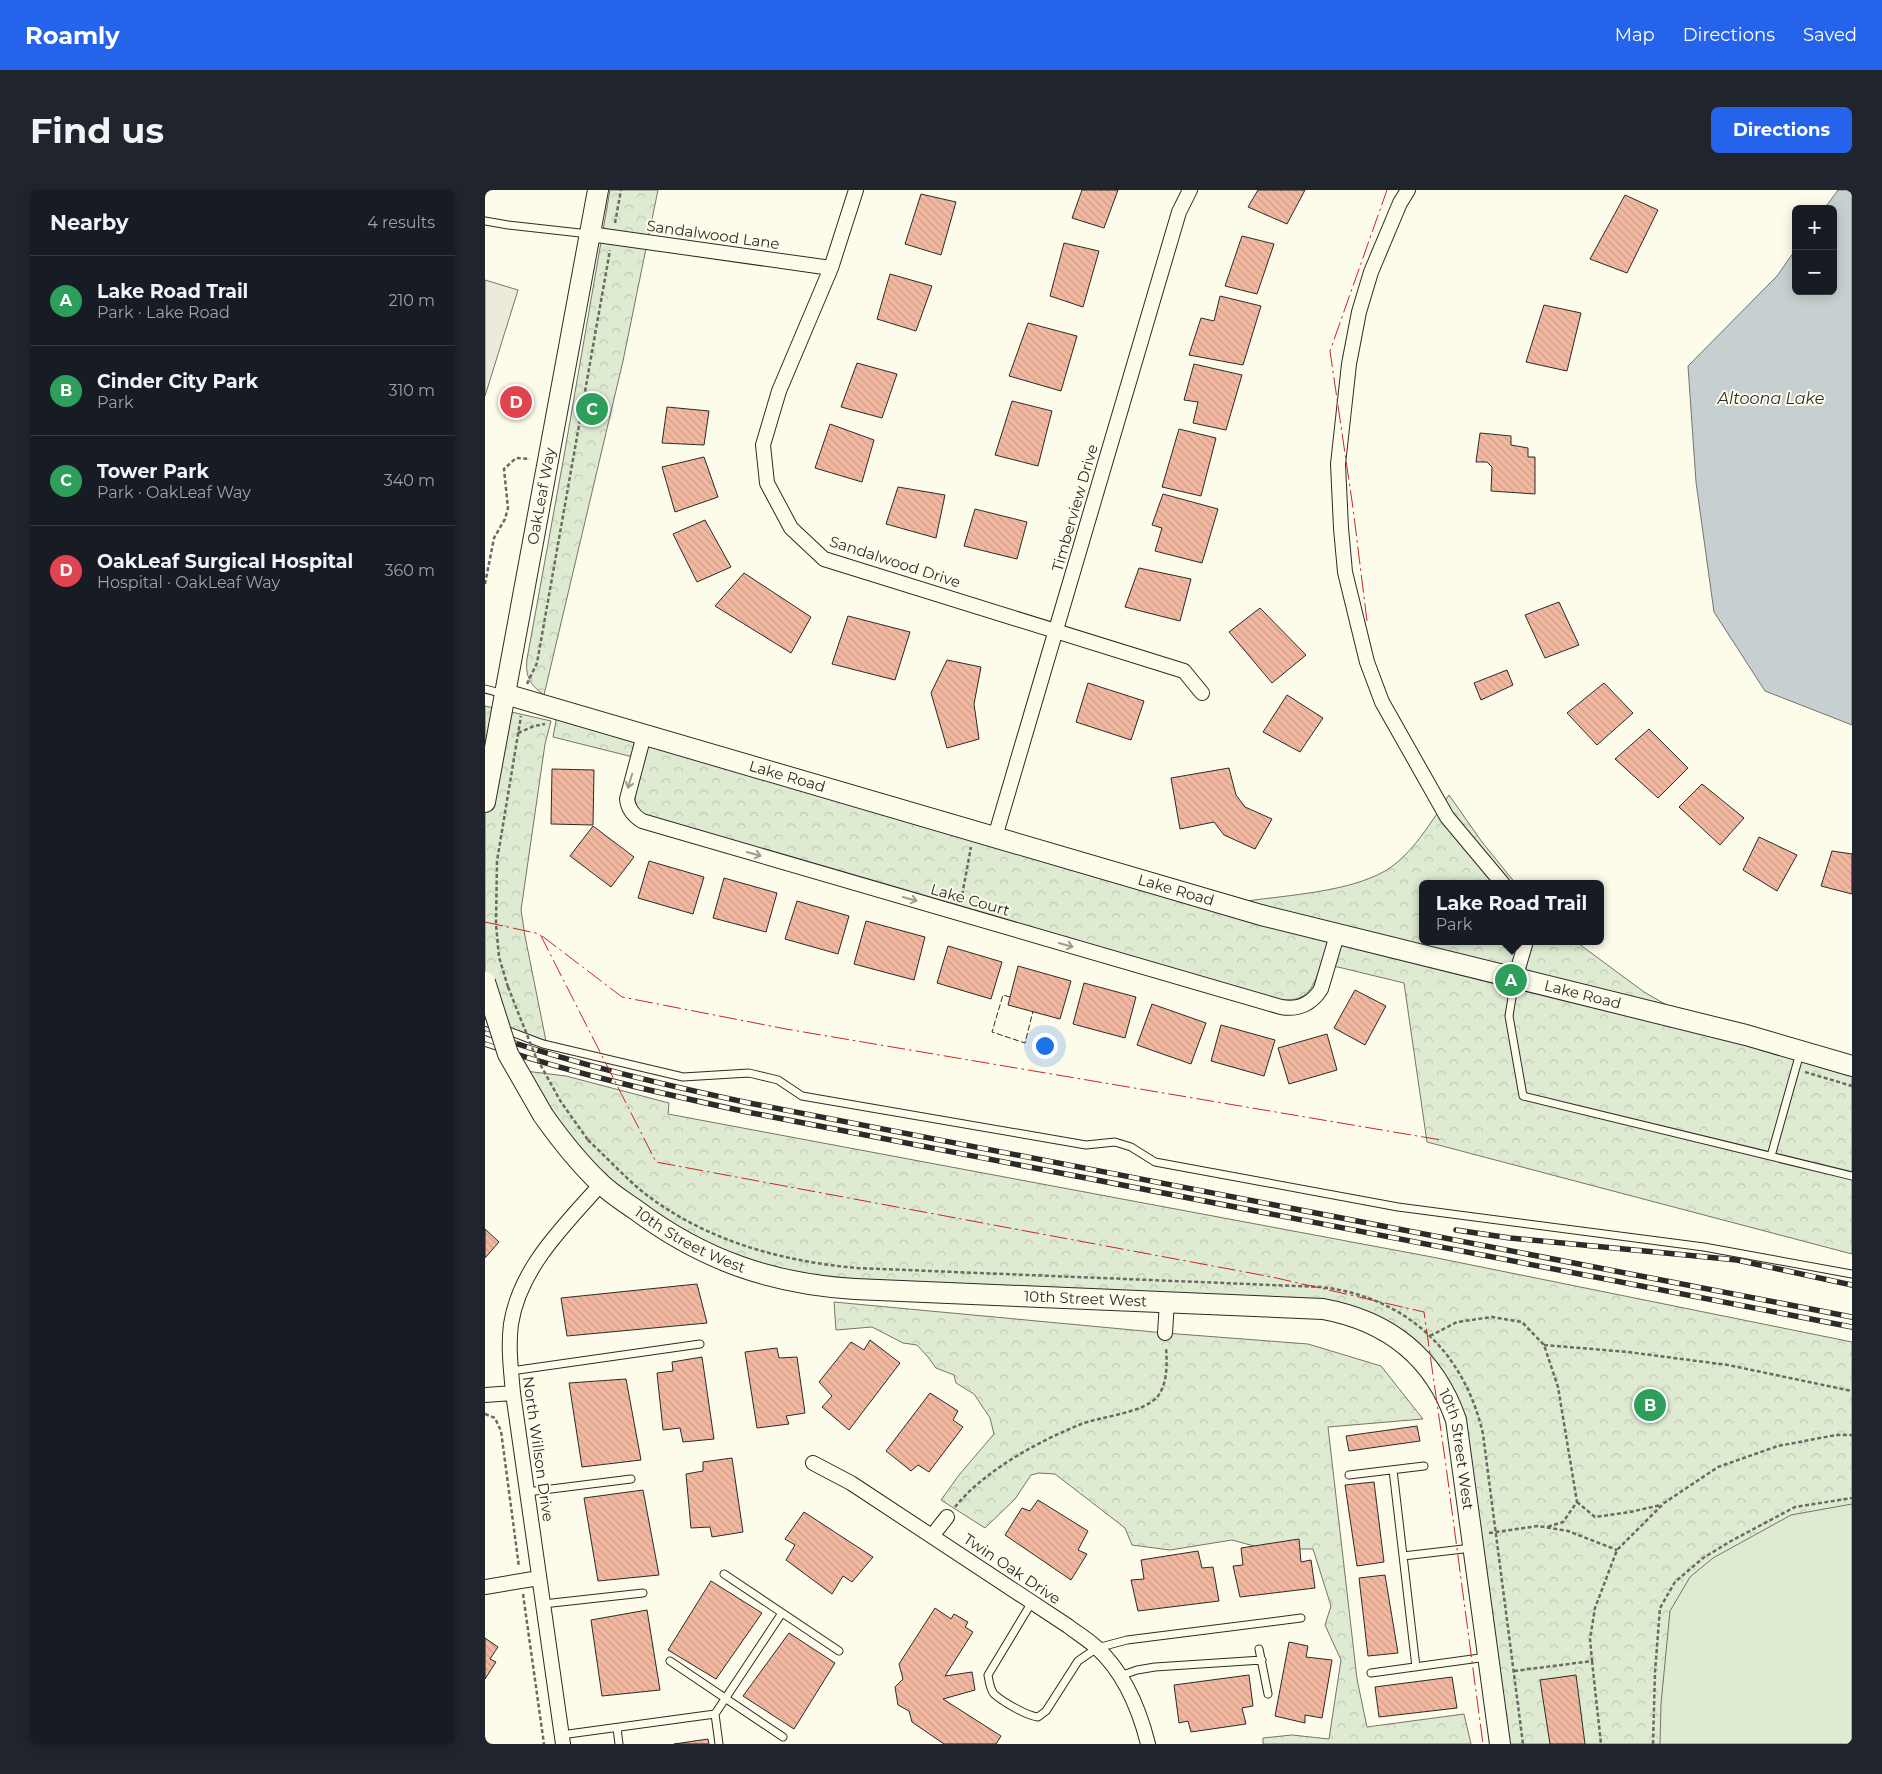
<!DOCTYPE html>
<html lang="en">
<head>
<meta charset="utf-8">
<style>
  :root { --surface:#171b24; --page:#20242c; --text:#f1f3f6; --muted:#9ea1a6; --line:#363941; --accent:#2563eb }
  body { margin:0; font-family:Montserrat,sans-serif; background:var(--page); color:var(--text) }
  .controls { position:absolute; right:15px; top:15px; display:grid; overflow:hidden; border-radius:8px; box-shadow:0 2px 12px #0003 }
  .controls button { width:45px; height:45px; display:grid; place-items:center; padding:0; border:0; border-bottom:1px solid var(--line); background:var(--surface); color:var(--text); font:25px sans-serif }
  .you { position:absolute; left:559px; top:855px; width:18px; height:18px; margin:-12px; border:4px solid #fff; border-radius:50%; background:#1a73e8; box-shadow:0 0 0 8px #1a73e833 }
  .badge { display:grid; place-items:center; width:32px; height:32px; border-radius:50%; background:var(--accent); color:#fff; font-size:16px; font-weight:700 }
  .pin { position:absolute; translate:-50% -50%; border:2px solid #fff; box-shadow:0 1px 5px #0006 }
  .popup { position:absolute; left:934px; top:690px; width:185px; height:65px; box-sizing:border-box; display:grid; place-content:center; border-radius:8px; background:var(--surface); filter:drop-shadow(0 1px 4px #0005); font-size:16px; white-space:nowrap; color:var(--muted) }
  .popup b { font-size:19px; color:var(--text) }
  .popup::after { content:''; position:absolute; left:50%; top:100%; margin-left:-10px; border:10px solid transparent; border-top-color:var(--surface) }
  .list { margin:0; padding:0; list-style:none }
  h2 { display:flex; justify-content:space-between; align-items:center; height:65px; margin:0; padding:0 20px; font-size:21px }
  h2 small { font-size:16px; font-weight:400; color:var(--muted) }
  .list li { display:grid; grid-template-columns:32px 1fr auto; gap:15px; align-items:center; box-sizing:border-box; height:90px; padding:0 20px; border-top:1px solid var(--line) }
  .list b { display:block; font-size:19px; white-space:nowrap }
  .list p { margin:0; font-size:16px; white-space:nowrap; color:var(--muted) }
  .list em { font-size:16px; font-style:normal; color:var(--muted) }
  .map { position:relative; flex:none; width:1367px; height:1554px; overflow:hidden; border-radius:8px }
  header { display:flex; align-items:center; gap:30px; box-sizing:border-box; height:70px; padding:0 25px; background:var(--accent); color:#fff }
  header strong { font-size:24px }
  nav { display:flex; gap:28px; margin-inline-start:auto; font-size:18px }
  .intro { display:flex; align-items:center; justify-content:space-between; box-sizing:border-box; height:120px; padding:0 30px }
  h1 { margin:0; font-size:35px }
  .button { padding:12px 22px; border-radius:8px; background:var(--accent); color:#fff; font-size:18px; font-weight:700 }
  main { display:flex; gap:30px; padding:0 30px }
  aside { flex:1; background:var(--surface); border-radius:8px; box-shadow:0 2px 12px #0003 }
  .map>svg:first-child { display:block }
</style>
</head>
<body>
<header>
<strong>Roamly</strong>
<nav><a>Map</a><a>Directions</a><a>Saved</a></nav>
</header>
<div class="intro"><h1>Find us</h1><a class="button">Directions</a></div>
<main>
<aside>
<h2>Nearby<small>4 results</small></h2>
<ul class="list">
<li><span class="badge" style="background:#2e9e5b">A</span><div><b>Lake Road Trail</b><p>Park · Lake Road</p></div><em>210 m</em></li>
<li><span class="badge" style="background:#2e9e5b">B</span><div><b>Cinder City Park</b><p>Park</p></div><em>310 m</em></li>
<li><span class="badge" style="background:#2e9e5b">C</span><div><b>Tower Park</b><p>Park · OakLeaf Way</p></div><em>340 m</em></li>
<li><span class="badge" style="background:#e0444e">D</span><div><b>OakLeaf Surgical Hospital</b><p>Hospital · OakLeaf Way</p></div><em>360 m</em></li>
</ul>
</aside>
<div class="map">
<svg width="1367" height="1554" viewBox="0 0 1367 1554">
  <defs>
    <pattern id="forest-crowns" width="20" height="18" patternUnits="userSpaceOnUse" patternTransform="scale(1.25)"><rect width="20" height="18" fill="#deebd1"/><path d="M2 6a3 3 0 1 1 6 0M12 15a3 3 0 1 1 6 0" fill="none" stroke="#bfcab4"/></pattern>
    <pattern id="building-back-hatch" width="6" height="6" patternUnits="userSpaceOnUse" patternTransform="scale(1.25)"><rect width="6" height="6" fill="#f2b8a0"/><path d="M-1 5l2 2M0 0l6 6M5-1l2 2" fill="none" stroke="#d09e8a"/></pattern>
  </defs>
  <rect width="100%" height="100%" fill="#fdfbea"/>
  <path fill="url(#forest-crowns)" stroke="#74746e" d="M125,0H173L138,171L59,505C45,495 40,486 42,469L79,266Z
    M0,516L66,531L60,554L36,720L40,746L61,851L0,828Z
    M73,520L762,711C804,705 863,702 900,681C927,665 947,631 964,605L997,652L1031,694H937V751H1090L1159,802L1187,818L1367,884V1064L942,952L919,793L853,777L835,776C829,800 819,814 792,809L161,625C140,613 154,587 160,570L68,547Z
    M32,880L81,886L184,913L183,924L947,1067L1367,1152V1554H1015L974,1243L951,1188L867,1126L293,1088L141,1013Z
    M349,1112L680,1143L823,1154L896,1176L938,1229L843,1237L872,1489L882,1537L979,1524L986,1554H778V1548L807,1545L844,1549L856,1470L840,1435L846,1416L828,1359H780L747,1350L685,1360L647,1355L640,1338L570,1284L554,1283L546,1285L530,1309L500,1338L456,1310L474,1285L509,1244L505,1228L489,1204L471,1193L469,1185L451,1178L443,1167L432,1155L418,1153L387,1137L351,1140Z"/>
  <path fill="#deebd1" stroke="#74746e" d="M1367,1314V1554H1175L1176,1514L1185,1421L1205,1387L1228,1368L1306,1325Z"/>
  <path fill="#eceadb" stroke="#74746e" d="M0,90L33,100L0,206Z"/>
  <path fill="#c7d0d0" stroke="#74746e" d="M1353,0H1367V535L1280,501L1229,422L1211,292L1203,176L1292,86L1311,59V101H1348V19H1339Z"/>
  <path fill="url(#building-back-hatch)" stroke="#2b2b2b" d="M597,0H633L619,38L587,28Z
    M773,0H820L802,34L763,17Z
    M436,4L471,12L456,65L420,54Z
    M1140,5L1173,20L1142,83L1105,69Z
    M757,46L789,54L772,104L740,96Z
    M579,53L614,61L598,117L565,106Z
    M405,84L447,96L431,141L392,129Z
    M735,106L776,116L758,175L704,165L716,128L729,131Z
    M1059,115L1096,123L1082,181L1041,172Z
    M543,133L592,146L576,201L524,186Z
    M372,173L412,184L397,228L356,217Z
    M709,174L757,185L741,240L708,233L713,212L699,210Z
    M527,211L567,221L553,276L510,265Z
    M182,217L224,221L219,255L177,253Z
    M345,234L389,250L377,292L330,278Z
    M694,239L731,248L716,306L677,297Z
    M995,243L1026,246V255L1043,258V267H1050V304L1006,301L1007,277L1002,272H991Z
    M219,267L233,307L190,322L177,277Z
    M413,297L460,305L451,348L401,334Z
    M678,304L733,319L717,373L670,361L677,338L667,335Z
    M490,319L542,332L532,369L479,356Z
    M220,330L246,377L212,392L188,344Z
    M654,378L706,389L695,431L640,417Z
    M259,383L326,427L306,463L230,416Z
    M1074,412L1094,455L1060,468L1040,425Z
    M775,418L821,465L787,493L744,442Z
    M363,426L425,442L410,490L347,474Z
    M462,470L496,477L489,514L494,549L462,558L446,503Z
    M1022,480L1028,495L996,510L989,493Z
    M603,493L659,511L646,550L591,532Z
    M1119,493L1148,523L1112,555L1082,523Z
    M802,505L838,528L815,562L778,542Z
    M1164,539L1203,578L1173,608L1130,569Z
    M744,578L751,605L760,617L787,629L770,659L739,645L729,632L695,639L686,588Z
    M67,579L109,580L108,635L66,634Z
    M1217,594L1259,628L1235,655L1194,617Z
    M108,636L149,667L126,697L85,666Z
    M1274,647L1312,665L1292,701L1258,680Z
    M1347,661L1367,664V704L1336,696Z
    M164,671L219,687L208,724L153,708Z
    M239,688L292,703L281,742L228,728Z
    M312,711L364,726L353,764L300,749Z
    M381,731L440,747L429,790L369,774Z
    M463,756L517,772L506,809L452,793Z
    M533,776L586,791L575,829L523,815Z
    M599,793L651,807L640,848L588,834Z
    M870,800L901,816L880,855L849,838Z
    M667,814L721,833L706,874L652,855Z
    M736,835L790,850L779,886L726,871Z
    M842,844L852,880L804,894L793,858Z
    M0,1039L14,1052L0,1068Z
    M212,1094L222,1133L82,1146L76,1108Z
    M385,1150L415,1173L364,1240L337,1217L347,1206L334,1192L366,1152L379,1160Z
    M292,1158L294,1168L312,1167L320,1223L301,1226L304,1234L272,1238L260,1162Z
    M217,1167L229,1249L198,1252L195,1238L178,1240L172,1183L188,1181L187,1172Z
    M141,1189L156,1270L97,1277L84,1193Z
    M445,1203L473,1221L468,1230L478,1237L444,1282L433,1275L426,1281L401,1261Z
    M932,1236L935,1251L864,1261L861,1246Z
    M247,1268L258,1342L227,1347L225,1337L206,1338L201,1284L218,1281V1272Z
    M889,1292L899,1372L872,1376L860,1295Z
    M158,1300L174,1385L113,1391L99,1308Z
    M553,1310L603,1341L593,1360L602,1364L586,1390L520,1345L537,1318L545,1321Z
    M319,1322L388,1367L367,1392L358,1386L347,1404L301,1370L310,1355L300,1349Z
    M814,1349L816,1372L826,1370L830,1398L755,1407L748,1376L758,1375L756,1358Z
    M713,1361L717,1378L728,1377L734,1411L653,1421L646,1390L659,1389L656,1370Z
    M900,1385L913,1463L883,1466L874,1388Z
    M226,1391L277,1423L231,1489L183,1460Z
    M450,1418L466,1429L469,1424L483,1432L480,1437L488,1442L460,1486L487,1482L490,1500L458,1509L516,1546L511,1554H459L427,1532L424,1521L413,1515L410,1497L418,1489L414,1474Z
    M162,1420L175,1500L117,1506L106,1430Z
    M304,1443L350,1473L309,1539L258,1506Z
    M0,1448L13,1457L5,1469L11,1472L0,1489Z
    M804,1452L823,1456L821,1467L847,1470L837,1528L820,1525V1533L790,1526Z
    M764,1485L768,1516L757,1518L761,1534L706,1542L703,1531L694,1533L689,1495Z
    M1091,1485L1100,1554H1065L1055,1490Z
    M967,1487L972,1518L894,1527L890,1497Z
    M223,1549L224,1554H189Z"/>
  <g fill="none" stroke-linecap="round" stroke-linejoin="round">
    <defs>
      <path id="lane" d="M0,31L23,35L104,44
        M0,499L19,504
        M1030,789L1024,826L1038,906L1367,986
        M0,832L58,854L198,887L264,883L293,890L317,906L601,955L630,952L646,957L670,972L913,1017L1219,1057L1367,1084
        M1286,966L1315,863
        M26,1181L215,1154
        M908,1280L931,1477
        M864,1285L939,1276
        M42,1302L146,1289
        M918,1366L987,1358
        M239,1384L354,1461
        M547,1412L503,1485C504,1491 505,1499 509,1504C518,1512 542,1526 553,1527L561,1521L593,1471L612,1458L642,1450L816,1428
        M58,1414L158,1403
        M774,1459L783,1504
        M185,1471L298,1547
        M886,1483L1002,1467
        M635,1486L652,1480L670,1477L777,1470
        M230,1524L234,1554
        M132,1538L134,1554
        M76,1545L230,1524L297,1423"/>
      <path id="street" d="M371,0L346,78L294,201L278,255L282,293L306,338L339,369L699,481L717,503
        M923,0L915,13L886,82L874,122L864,174L853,274L856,338L860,382L882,472L897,512L962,627L1018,694
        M105,44L346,78
        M159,545L142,609C143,619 149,626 157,631L796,817C813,820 827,814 836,799L852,745
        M510,647L694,22L705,0
        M1030,789L1041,751
        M680,1143L682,1112
        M0,1205L28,1203
        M328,1273L366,1293L583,1436C592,1443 602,1449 611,1457C639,1482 654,1518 663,1554
        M447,1346L462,1327
        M0,1397L54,1388
        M78,1554L28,1203C26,1180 23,1157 26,1134C35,1077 80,1035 116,994"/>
      <g id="secondary">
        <path id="s1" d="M20,504L776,725L1261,845L1367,876"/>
        <path id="s2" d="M0,612L113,0"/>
        <path id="s3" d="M58,925C75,949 93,972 114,992C125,1003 138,1011 151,1020C218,1070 287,1094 370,1099L838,1119C903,1131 949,1167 971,1230L1015,1554"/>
      </g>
    </defs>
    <use href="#lane" stroke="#2b2b2b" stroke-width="9"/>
    <use href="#street" stroke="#2b2b2b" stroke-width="16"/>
    <use href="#secondary" stroke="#2b2b2b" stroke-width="22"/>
    <path stroke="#6a6964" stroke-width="2.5" stroke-dasharray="4 2.5" stroke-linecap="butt" d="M130,33L136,0
      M0,394L9,348L20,329L23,318L19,279L31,268L45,269
      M42,494L52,473L125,60
      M33,543L49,536L60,534
      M476,711L486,657
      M23,797L14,767L11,734L12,671L36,526
      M1320,882L1367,896
      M103,950C120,966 136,983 153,998C215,1049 293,1071 372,1078L836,1097C921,1107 979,1161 998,1244L1038,1554
      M945,1146L972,1132L1007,1127L1037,1132L1059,1155L1073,1197L1092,1312L1078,1332L1062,1337
      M1059,1155L1143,1162L1243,1175L1367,1201
      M0,1224L10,1228L16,1241L34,1377
      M1092,1312L1110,1327L1145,1322L1176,1315
      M470,1317C499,1281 552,1252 594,1235C615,1226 658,1224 673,1206C683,1192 682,1173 681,1157
      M1004,1343L1053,1336L1083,1341L1132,1360
      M38,1404L59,1554
      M1107,1471L1116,1554
      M1029,1481L1107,1471L1105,1449L1110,1418L1132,1360L1179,1313L1233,1277L1293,1256L1351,1245H1367
      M1168,1554L1170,1482L1175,1418L1190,1392L1218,1368L1246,1351L1310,1317L1367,1308"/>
    <use href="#lane" stroke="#fdfbea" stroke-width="7"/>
    <use href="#street" stroke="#fdfbea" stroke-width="14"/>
    <use href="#secondary" stroke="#fdfbea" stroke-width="20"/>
    <defs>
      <path id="rail" d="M0,843C86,873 175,894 264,913L1367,1127
        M0,854C86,883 174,903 262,922L1367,1137
        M971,1040L1025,1048L1252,1070L1367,1095"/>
    </defs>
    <use href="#rail" stroke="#2b2b2b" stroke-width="5.5"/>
    <use href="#rail" stroke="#fdfbea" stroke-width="4" stroke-dasharray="11" stroke-linecap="butt"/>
    <defs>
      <path id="secondary-bridge" d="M0,792L23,864L58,925"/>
    </defs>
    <use href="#secondary-bridge" stroke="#2b2b2b" stroke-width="22" stroke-linecap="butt"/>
    <path stroke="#6a6964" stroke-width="2.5" stroke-dasharray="4 2.5" stroke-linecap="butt" d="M23,797L50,865L76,912L103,950"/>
    <use href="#secondary-bridge" stroke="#fdfbea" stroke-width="20"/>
    <path stroke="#2b2b2b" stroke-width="1" stroke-dasharray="6 2.5" stroke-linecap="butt" d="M525,807L518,805L507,842L540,853L548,821"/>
    <path stroke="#c62828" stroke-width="1" stroke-dasharray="18 4 2.5 4" stroke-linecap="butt" d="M882,431L868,318L845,161L902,0
      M0,732L55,744L171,972L787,1087L939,1122L961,1276L998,1554
      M57,746L137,807L301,839L956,950"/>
  </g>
  <defs><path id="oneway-shaft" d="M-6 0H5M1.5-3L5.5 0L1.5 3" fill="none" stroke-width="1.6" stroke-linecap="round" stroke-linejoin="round" transform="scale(1.25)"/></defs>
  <g stroke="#9e9d94">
    <use href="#oneway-shaft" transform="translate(145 591) rotate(107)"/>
    <use href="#oneway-shaft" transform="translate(269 664) rotate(16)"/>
    <use href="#oneway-shaft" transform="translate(425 709) rotate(16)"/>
    <use href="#oneway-shaft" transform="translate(581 755) rotate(16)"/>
  </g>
  <g text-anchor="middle" stroke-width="4" stroke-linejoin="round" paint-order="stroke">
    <g font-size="15" fill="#2b2b2b" stroke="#fdfbea">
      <text transform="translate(228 45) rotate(8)" y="5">Sandalwood Lane</text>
      <text dy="5" stroke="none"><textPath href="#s2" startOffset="311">OakLeaf Way</textPath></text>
      <text transform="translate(590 318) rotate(-74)" y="5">Timberview Drive</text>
      <text transform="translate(410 372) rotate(18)" y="5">Sandalwood Drive</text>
      <text dy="5" stroke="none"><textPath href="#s1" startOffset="294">Lake Road</textPath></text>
      <text dy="5" stroke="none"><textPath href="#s1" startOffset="699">Lake Road</textPath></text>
      <text transform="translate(485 710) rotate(16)" y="5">Lake Court</text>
      <text dy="5" stroke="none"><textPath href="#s1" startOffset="1119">Lake Road</textPath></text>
      <text dy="5" stroke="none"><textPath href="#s3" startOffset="196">10th Street West</textPath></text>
      <text dy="5" stroke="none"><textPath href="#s3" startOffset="601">10th Street West</textPath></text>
      <text transform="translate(53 1259) rotate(82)" y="5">North Willson Drive</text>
      <text dy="5" stroke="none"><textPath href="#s3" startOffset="1050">10th Street West</textPath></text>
      <text transform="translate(527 1379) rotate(34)" y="5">Twin Oak Drive</text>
    </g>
    <g font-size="16" font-style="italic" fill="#2b2b2b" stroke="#fdfbea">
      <text x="1286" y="214">Altoona Lake</text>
    </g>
  </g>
</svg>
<div class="controls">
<button>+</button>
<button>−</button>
</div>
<div class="you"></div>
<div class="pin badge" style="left:1026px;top:790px;background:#2e9e5b">A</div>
<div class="popup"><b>Lake Road Trail</b>Park</div>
<div class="pin badge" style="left:1165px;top:1215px;background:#2e9e5b">B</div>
<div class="pin badge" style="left:107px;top:219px;background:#2e9e5b">C</div>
<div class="pin badge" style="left:31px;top:212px;background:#e0444e">D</div>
</div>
</main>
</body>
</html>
